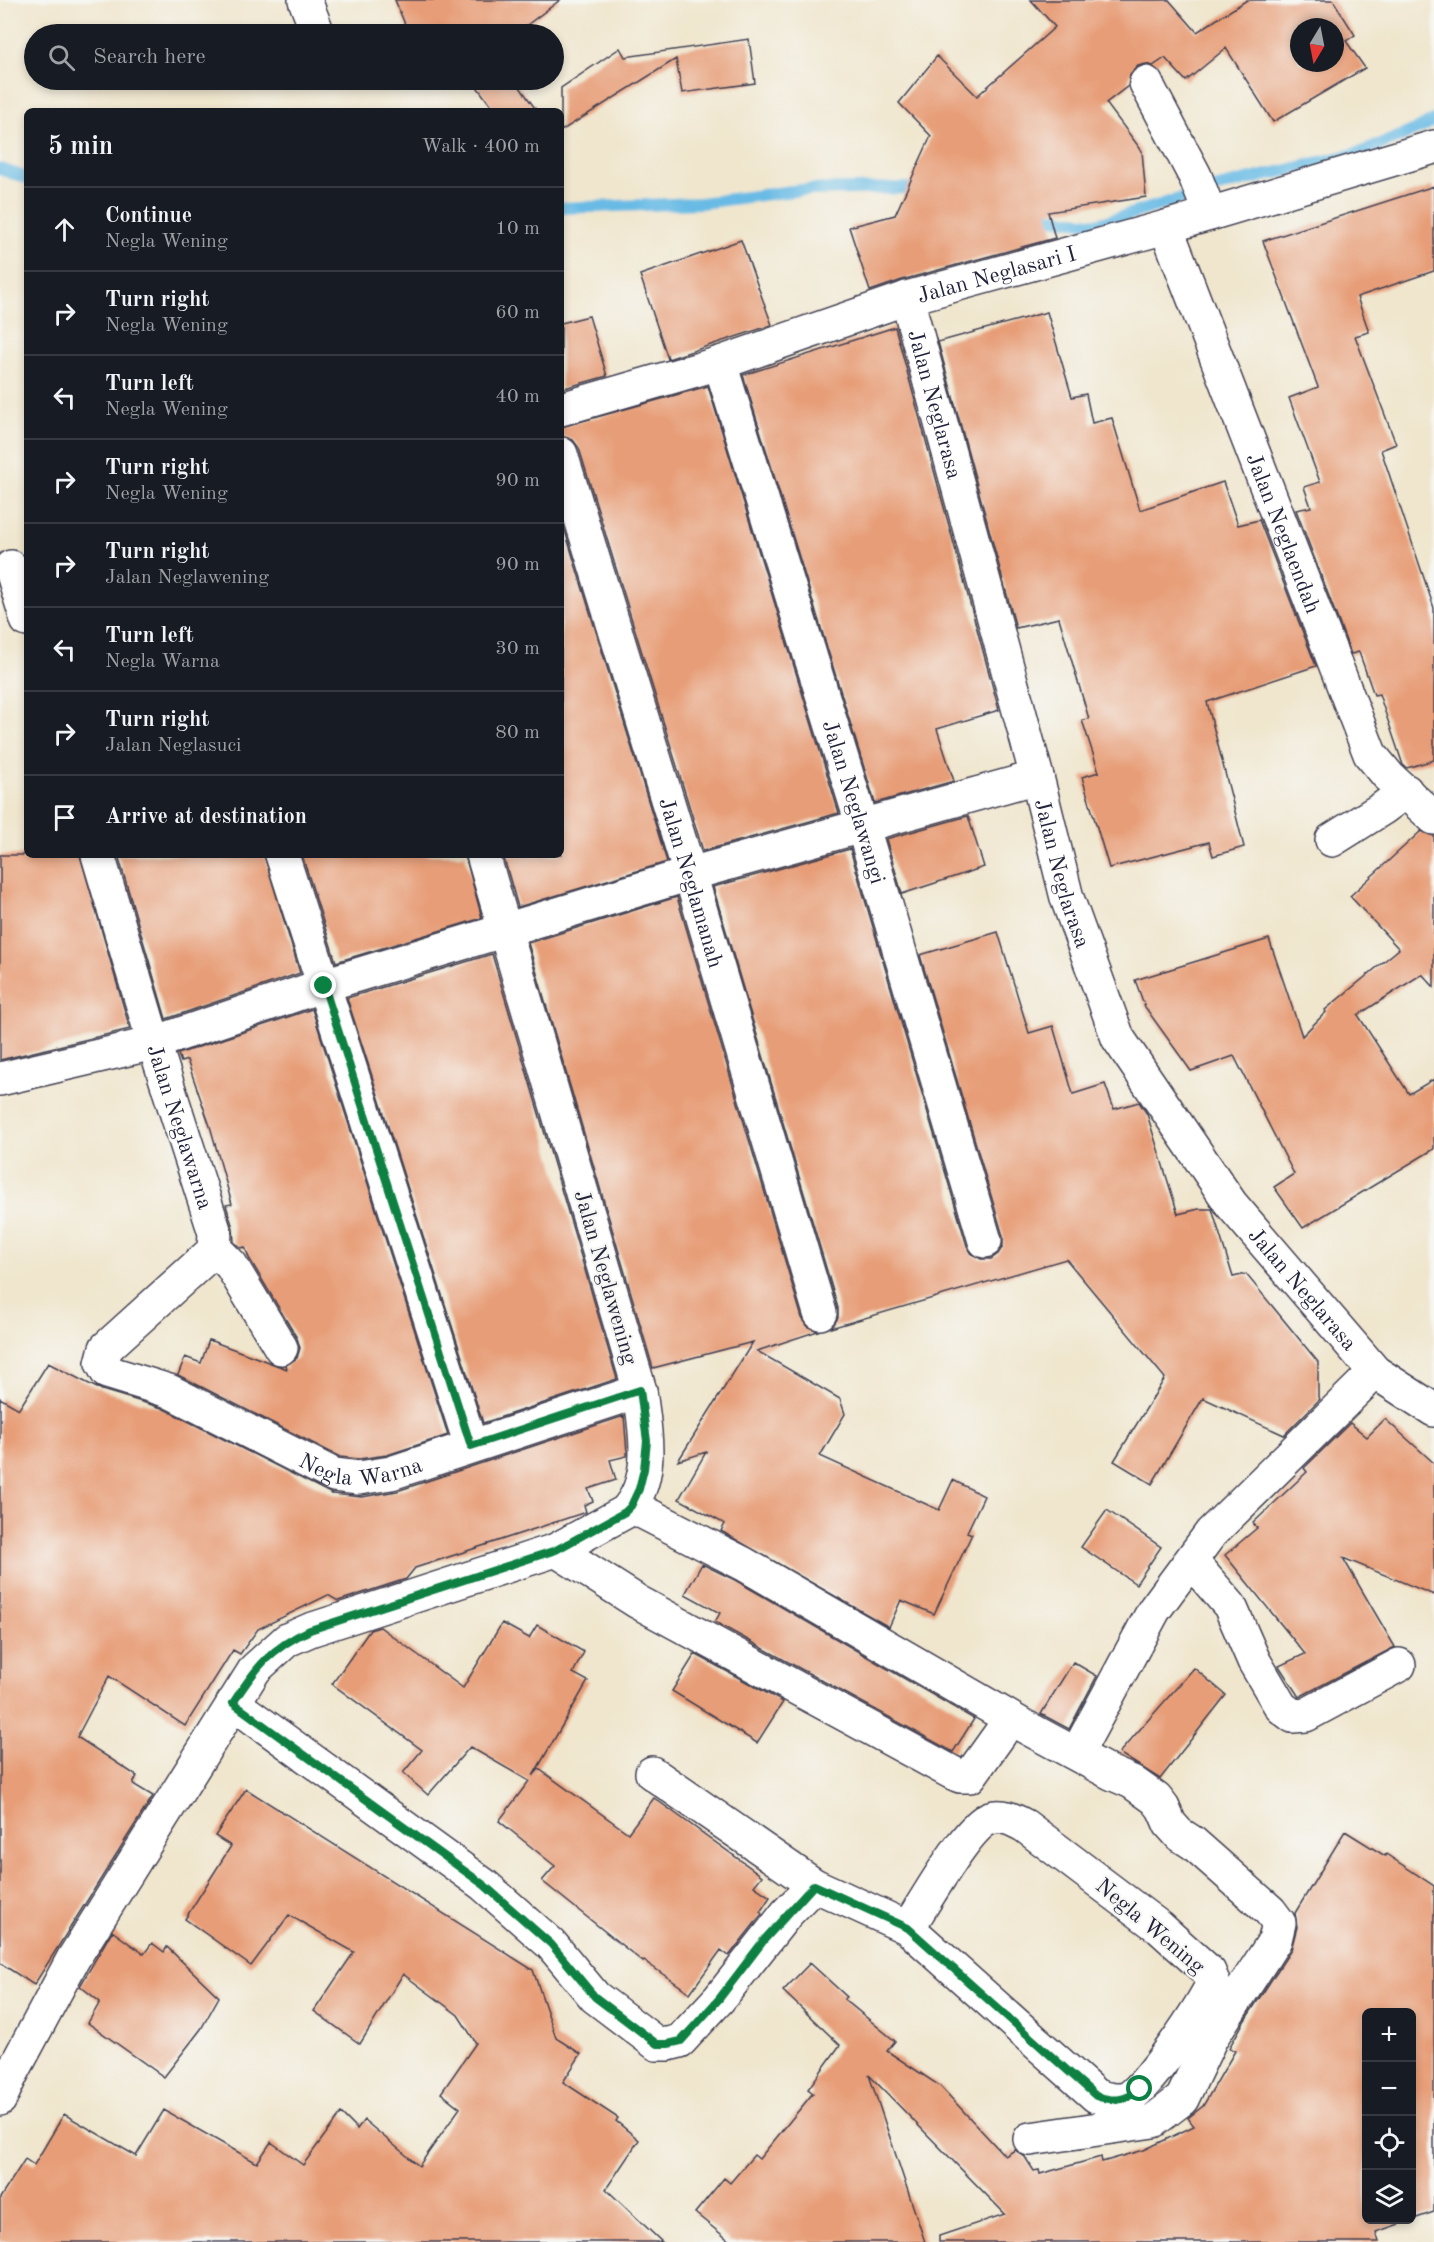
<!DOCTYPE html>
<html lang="en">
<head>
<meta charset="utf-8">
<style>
  :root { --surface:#171b24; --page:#20242c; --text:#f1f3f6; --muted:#9ea1a6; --line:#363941 }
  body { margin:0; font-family:"Old Standard TT",serif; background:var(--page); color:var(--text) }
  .controls { position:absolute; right:18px; bottom:18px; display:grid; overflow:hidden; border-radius:9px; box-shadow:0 3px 9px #0003 }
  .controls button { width:54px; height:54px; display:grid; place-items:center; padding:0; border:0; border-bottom:2px solid var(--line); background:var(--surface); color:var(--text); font:30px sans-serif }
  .compass { position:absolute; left:1290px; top:18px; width:54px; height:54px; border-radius:50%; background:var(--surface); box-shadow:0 3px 9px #0003; rotate:190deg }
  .stop { position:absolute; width:18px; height:18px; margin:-14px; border:4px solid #0b8043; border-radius:50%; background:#fff }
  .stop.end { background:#0b8043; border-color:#fff; box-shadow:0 2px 6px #0008 }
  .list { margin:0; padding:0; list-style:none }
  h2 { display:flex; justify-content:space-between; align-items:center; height:78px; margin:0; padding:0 24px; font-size:26px }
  h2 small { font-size:20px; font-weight:400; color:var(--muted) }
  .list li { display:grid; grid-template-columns:39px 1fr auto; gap:18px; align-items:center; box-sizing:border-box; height:84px; padding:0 24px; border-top:2px solid var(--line) }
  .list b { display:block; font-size:22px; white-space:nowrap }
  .list p { margin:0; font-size:20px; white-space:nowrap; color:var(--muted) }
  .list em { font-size:20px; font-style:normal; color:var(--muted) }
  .icon { flex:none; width:33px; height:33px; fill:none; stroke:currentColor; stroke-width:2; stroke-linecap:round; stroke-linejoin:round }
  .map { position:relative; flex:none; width:1434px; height:2242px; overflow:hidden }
  .search { position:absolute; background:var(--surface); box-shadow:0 3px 9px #0003; left:24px; top:24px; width:540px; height:66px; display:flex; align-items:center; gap:15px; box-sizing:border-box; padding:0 21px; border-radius:33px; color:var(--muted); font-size:22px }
  .panel { position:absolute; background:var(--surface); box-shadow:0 3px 9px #0003; left:24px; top:108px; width:540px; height:750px; border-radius:9px }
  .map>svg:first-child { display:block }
</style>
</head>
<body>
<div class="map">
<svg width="1434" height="2242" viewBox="0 0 1434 2242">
  <rect width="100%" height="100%" fill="#f6f6f2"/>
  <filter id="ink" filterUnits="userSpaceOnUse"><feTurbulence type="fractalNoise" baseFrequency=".0167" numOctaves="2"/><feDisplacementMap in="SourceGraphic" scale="12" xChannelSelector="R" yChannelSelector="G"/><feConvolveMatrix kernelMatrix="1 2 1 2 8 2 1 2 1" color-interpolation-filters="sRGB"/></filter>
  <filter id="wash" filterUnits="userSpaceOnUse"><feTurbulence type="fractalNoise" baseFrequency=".008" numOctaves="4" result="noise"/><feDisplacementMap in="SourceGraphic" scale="24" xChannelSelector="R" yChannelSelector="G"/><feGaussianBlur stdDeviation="1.35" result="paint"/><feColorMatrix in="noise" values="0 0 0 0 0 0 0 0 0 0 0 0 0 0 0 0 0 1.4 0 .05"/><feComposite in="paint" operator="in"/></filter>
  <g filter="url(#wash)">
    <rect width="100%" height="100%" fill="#f0e6ce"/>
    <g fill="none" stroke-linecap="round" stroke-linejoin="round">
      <path stroke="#69bbe5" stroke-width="12" d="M0,169L27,178
        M561,208L701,203L800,190L911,188L922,191
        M1035,216L1098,224L1218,187L1362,152L1420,128L1434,120"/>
    </g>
    <g id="blocks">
      <path fill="#e79d77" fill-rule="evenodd" d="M395,0H560L515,34H409Z
        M1031,0H1169L1197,32L1247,0H1333L1355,35L1346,41L1365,68L1273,122L1226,48L1186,81L1165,58L1153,66L1146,64L1138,66L1130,74L1128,86L1106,103L1142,151L1146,197L1048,212L1055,238L902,280L870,291L849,227L895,215L931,136L899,103L937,56L977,96L1055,27ZM1299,27H1335V63H1299Z
        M749,39L755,83L682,93L676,59L561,131V88L620,48L625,57Z
        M472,80H515L537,111H495Z
        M1434,186V271L1357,297L1369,332L1355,336L1396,444L1381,450L1434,608V760L1407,768L1403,765L1379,694L1374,695L1359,652L1351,654L1296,510L1311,507L1304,487L1320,482L1289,398L1318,387L1263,241Z
        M741,240L772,325L668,359L640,275Z
        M1047,312L1072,397L1086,394L1092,423L1112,418L1140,510L1223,482L1238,525L1259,520L1316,666L1207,702L1244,847L1213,856L1209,842L1109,868L1082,777L1099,772L1082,720L1089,719L1059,618L1016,628L938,342Z
        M589,316L607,376L561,389V323Z
        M895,327L999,710L937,729L954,781L875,803L743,375Z
        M708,386L839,813L703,851L579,448L573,440L561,436V427Z
        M561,518L667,862L518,907L503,855H561Z
        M968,816L984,867L902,894L886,839Z
        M1421,831L1434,836V987L1422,974L1358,1015L1409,1094L1434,1079V1149L1303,1228L1274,1187L1294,1174L1234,1056L1191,1071L1145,1007L1135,980L1269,939L1302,1036L1326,1012L1325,1010L1399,949L1350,896Z
        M850,849L967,1246L972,1254L981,1259H991L998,1254L1003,1246V1236L920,955L998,932L1029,1033L1053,1026L1073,1094L1105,1084L1114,1109L1139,1102L1147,1114L1178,1214L1199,1209H1212L1233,1277L1246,1274L1318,1362V1397L1320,1399L1284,1435L1203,1398L1152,1484L1114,1461L1165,1378L1066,1259L831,1328L838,1318V1308L713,887Z
        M0,855H80L130,1029L0,1060Z
        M118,855H264L300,973L166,1019Z
        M302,855H465L482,918L336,962Z
        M677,897L802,1318L808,1327L818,1331L757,1351L840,1399L845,1414L820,1456L939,1510L953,1480L984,1496L967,1532L972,1534L934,1614L901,1600L889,1627L721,1531L725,1524L679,1499L706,1452L678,1461L753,1342L653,1368L528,943Z
        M492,954L617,1379L483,1423L347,998Z
        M312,1009L448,1435L387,1455L359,1459L340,1457L178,1375L185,1357L201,1363L209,1340L287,1369L286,1365L297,1358L300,1348L297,1338L249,1258L245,1247L241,1248L234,1242L233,1228L226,1205L232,1204L210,1126L187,1060L181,1062L178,1054Z
        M48,1363L97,1388V1387L102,1390L162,1408L332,1494L362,1497L397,1491L624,1416L627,1453V1456L610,1460L616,1480L588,1489L593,1501L584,1505L586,1512L415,1568L406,1579L338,1601L328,1595L258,1629L240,1654L233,1650L185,1726L109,1676L77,1737L137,1776L133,1784L153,1796L34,1985L0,1963V1398L19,1409Z
        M1385,1419L1434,1463V1595L1343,1558L1395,1647L1299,1697L1279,1666L1305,1654L1225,1555L1257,1528L1253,1523L1307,1472L1304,1468L1350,1423L1367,1437Z
        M1107,1510L1161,1547L1136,1584L1081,1547Z
        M702,1564L735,1580L974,1719L953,1752L715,1622L720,1613L685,1594Z
        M502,1623L529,1638L537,1625L584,1652L573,1673L588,1681L533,1776L539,1769L628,1833L654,1798L762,1876L754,1886L770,1897L760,1912L762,1914L729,1956L721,1950L690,1993L644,1961L643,1962L542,1881L555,1866L499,1821L529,1781L470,1747L428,1795L403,1773L422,1750L332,1684L370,1630L380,1627L463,1688Z
        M695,1654L783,1702L757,1743L672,1691Z
        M1073,1662L1097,1676L1069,1729L1041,1714Z
        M1194,1668L1226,1695L1160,1779L1119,1753Z
        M246,1789L533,1970L556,2038L581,2054L563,2082L618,2118L616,2121L639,2140L606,2189L662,2242H0V2198L25,2159L34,2165L64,2114L136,2156L164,2110L257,2163L271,2142L303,2165L341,2113L357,2129L364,2120L419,2166L460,2108L441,2093L476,2043L458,2015L403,1974L360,2044L314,2011L354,1952L289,1915L251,1966L185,1919L231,1846L215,1836Z
        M1345,1831L1385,1856L1386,1854L1434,1886V2212L1376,2232L1379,2242H939V2236L1005,2214L869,2075L925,2242H731L695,2213L724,2178L730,2183L754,2155L759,2159L813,2093L808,2089L840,2045L783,1991L810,1963L847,1997L844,1999L895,2041L887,2051L940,2086L1005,2156L1015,2150L1025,2157L1034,2171L1039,2170L1040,2174L1101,2157L1102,2162L1144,2150L1194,2126L1188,2118L1203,2106L1235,2051L1229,2048L1245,2020L1291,1950L1297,1927L1295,1913ZM1366,2013H1412V2220H1366Z
        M112,1931L144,1954L152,1943L164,1952L167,1947L219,1997L201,2029L164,2077L88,2023L100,2002L80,1986Z"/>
    </g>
  </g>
  <g filter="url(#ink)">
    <use href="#blocks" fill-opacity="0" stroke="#413f51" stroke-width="1.5"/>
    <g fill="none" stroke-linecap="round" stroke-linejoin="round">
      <defs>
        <g id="minor">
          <path d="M305,0L318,34"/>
          <path d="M1146,83L1195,176L1210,214"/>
          <path id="s1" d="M1166,227L1370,754L1390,778L1434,818"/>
          <path id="s2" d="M907,298L1037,777L1067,898L1118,1038L1231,1204L1375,1372L1434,1410"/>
          <path id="s3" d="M720,363L863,827L985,1241"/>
          <path id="s4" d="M561,409L720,363L907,298L1166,227L1434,147"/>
          <path id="s5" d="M561,454L690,874L820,1313"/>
          <path d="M11,567L27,620"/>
          <path d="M1332,840L1383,808L1406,791"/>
          <path id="s6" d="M98,855L154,1043L215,1233L214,1248L211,1253L106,1348L102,1363L107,1372L169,1391L334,1475L359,1478L391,1473L640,1391"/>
          <path d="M282,855L471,1446"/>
          <path d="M0,1079L154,1043L324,985L690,874L1037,777"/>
          <path d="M214,1248L231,1265L281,1348"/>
          <path d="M631,1506L744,1564L1020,1724L1111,1773L1132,1782L1156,1799L1163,1808L1170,1824L1179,1834L1193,1843L1270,1911L1279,1923L1275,1940L1211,2038L1182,2099L1153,2121L1030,2139"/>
          <path d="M556,1550L638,1602L951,1772L960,1776H970L1000,1734"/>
          <path d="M1191,1561L1230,1606L1254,1661L1281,1707L1293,1716L1306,1715L1399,1665"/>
          <path d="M233,1703L484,1885L551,1944L595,1997L657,2044H668L680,2041L719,1999L787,1913L814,1885L908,1928L1096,2096C1105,2099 1120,2102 1128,2098C1145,2091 1207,2001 1213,1982L1209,1972L1159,1927L1025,1826C1014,1820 1003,1814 990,1818C967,1826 923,1905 908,1928"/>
          <path d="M1077,1753L1154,1610L1211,1533L1375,1372"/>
          <path d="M652,1773L814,1885"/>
          <path d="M0,2099L11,2075L73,1959L255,1669L287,1640L310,1630L556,1550L625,1512C656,1480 645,1429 640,1391L483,855"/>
        </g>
      </defs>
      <use href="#minor" stroke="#413f51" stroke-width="36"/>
      <use href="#minor" stroke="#fff" stroke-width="33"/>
    </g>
  </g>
  <g fill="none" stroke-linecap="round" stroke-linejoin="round" filter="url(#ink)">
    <path stroke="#0b8043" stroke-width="8" d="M324,986L471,1446L640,1390L647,1441L644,1469L639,1489L631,1506L625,1512L556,1550L310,1630C271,1648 256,1667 233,1703L484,1885L551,1944L595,1997L657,2044H668L681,2041L719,1999L764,1940L814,1885L908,1928L1096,2096C1115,2102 1125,2101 1140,2089"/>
  </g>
  <g text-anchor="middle" stroke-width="4.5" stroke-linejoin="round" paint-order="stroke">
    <g font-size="22" fill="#22223b" stroke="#f6f6f2">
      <text dy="8" stroke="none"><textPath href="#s4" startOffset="456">Jalan Neglasari I</textPath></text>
      <text dy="8" stroke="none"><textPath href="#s2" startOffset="110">Jalan Neglarasa</textPath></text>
      <text dy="8" stroke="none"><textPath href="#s1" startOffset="328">Jalan Neglaendah</textPath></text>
      <text dy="8" stroke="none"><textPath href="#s3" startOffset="459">Jalan Neglawangi</textPath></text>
      <text dy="8" stroke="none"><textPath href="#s2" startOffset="596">Jalan Neglarasa</textPath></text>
      <text dy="8" stroke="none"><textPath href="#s5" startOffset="448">Jalan Neglamanah</textPath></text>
      <text dy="8" stroke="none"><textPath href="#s6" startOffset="284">Jalan Neglawarna</textPath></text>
      <text transform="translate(607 1277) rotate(74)" y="8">Jalan Neglawening</text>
      <text dy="8" stroke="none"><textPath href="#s2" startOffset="1082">Jalan Neglarasa</textPath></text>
      <text dy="8" stroke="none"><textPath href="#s6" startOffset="860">Negla Warna</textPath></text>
      <text transform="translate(1151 1925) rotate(40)" y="8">Negla Wening</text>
    </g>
  </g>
</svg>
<div class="controls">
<button>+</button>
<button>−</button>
<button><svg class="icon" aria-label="locate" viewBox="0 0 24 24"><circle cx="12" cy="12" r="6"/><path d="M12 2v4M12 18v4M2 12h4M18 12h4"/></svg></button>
<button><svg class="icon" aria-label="layers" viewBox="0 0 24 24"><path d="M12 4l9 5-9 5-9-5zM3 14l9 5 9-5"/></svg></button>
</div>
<svg class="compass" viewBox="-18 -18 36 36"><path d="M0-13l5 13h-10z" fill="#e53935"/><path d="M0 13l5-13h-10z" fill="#9ea1a6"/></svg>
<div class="stop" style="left:1140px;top:2089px"></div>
<div class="stop end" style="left:324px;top:986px"></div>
<div class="search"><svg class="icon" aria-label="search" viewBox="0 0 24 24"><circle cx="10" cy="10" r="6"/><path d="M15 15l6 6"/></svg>Search here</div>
<section class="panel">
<h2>5 min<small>Walk · 400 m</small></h2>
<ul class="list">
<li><svg class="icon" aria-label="ahead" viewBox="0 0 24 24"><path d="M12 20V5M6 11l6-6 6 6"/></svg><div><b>Continue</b><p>Negla Wening</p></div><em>10 m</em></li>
<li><svg class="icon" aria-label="right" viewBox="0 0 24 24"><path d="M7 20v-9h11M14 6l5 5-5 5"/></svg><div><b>Turn right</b><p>Negla Wening</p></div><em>60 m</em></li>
<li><svg class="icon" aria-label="left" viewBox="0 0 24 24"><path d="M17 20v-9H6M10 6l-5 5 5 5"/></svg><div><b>Turn left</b><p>Negla Wening</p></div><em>40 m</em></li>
<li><svg class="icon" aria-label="right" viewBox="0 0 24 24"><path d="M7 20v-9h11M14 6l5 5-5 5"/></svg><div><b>Turn right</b><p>Negla Wening</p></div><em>90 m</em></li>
<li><svg class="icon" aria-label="right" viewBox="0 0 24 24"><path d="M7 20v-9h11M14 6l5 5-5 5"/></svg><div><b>Turn right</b><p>Jalan Neglawening</p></div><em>90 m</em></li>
<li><svg class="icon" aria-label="left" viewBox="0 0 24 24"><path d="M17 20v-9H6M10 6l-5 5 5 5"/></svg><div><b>Turn left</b><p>Negla Warna</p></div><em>30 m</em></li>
<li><svg class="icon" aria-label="right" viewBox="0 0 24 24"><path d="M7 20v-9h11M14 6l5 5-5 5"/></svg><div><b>Turn right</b><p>Jalan Neglasuci</p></div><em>80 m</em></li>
<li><svg class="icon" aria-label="arrive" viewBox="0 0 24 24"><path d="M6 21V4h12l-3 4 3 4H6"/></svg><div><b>Arrive at destination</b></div></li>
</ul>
</section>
</div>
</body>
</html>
